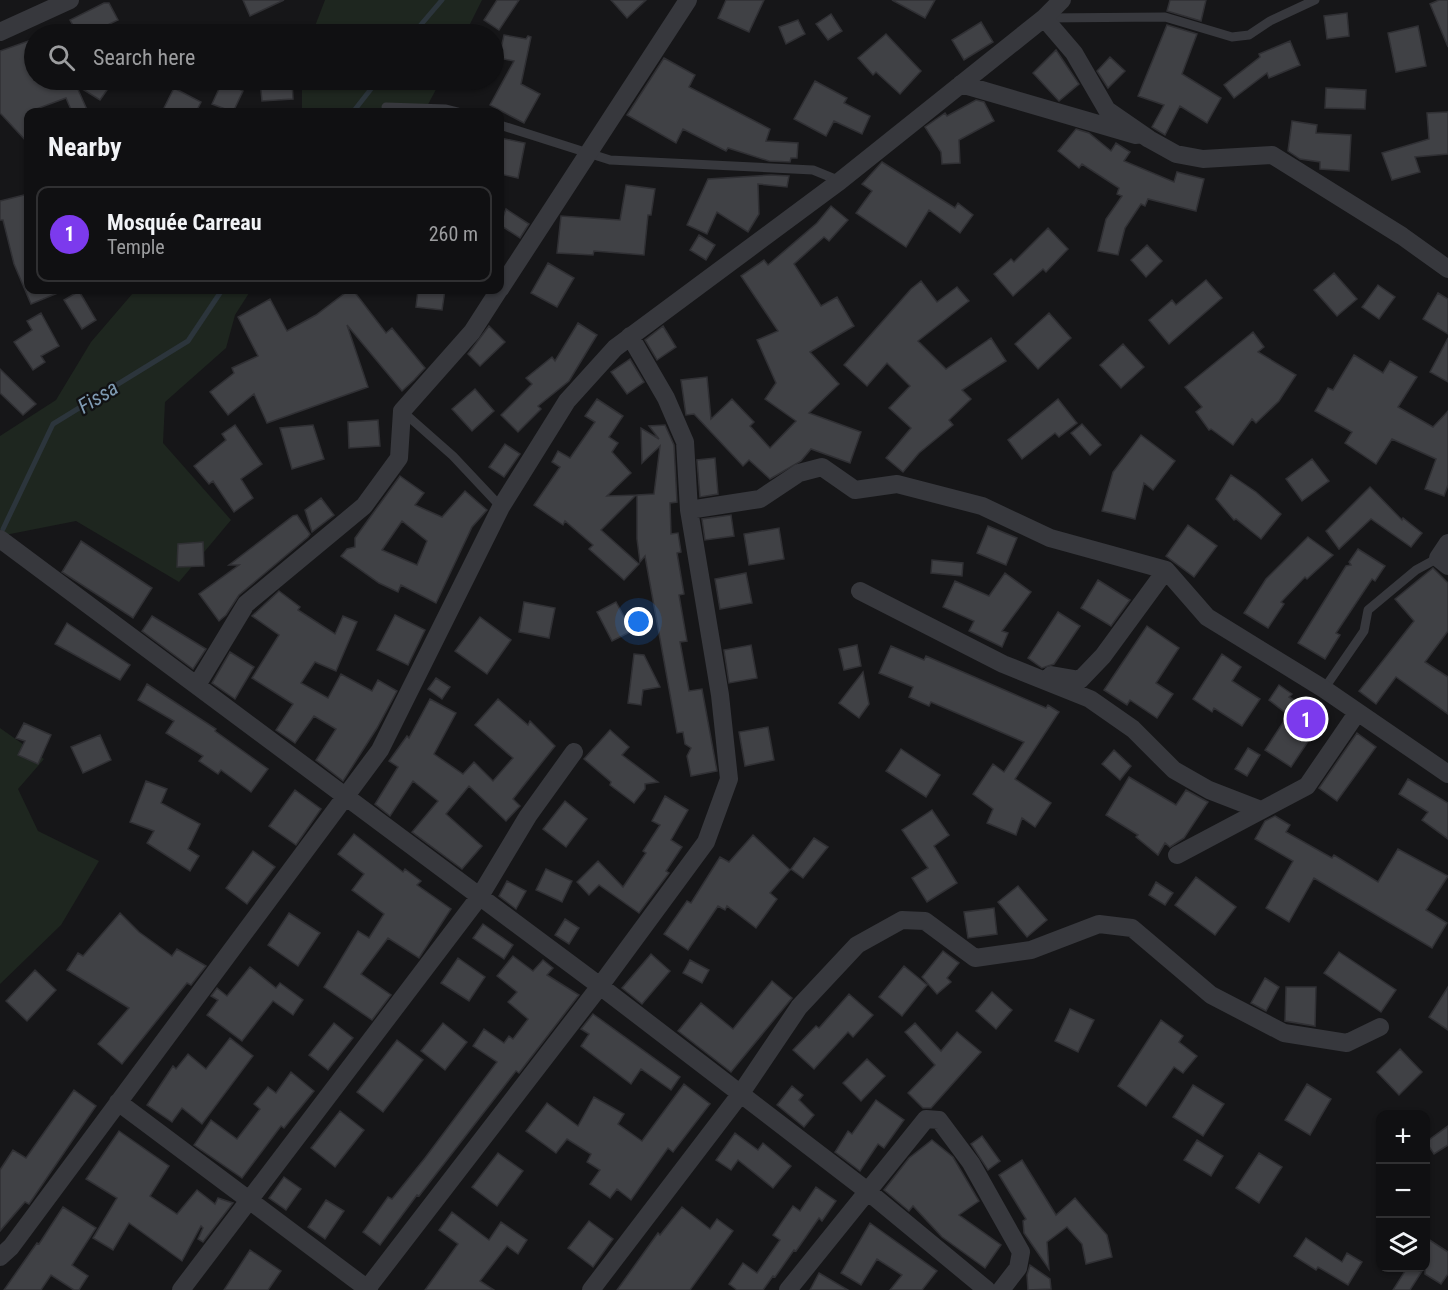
<!DOCTYPE html>
<html lang="en">
<head>
<meta charset="utf-8">
<style>
  :root { --surface:#101012; --page:#1e1e20; --text:#f1f3f6; --muted:#9c9d9f; --line:#303032; --accent:#7c3aed }
  body { margin:0; font-family:"Roboto Condensed",sans-serif; background:var(--page); color:var(--text) }
  .controls { position:absolute; right:18px; bottom:18px; display:grid; overflow:hidden; border-radius:12px; box-shadow:0 2px 4px #0004 }
  .controls button { width:54px; height:54px; display:grid; place-items:center; padding:0; border:0; border-bottom:2px solid var(--line); background:var(--surface); color:var(--text); font:30px sans-serif }
  .you { position:absolute; left:639px; top:622px; width:21px; height:21px; margin:-15px; border:4px solid #fff; border-radius:50%; background:#1a73e8; box-shadow:0 0 0 9px #1a73e833 }
  .badge { display:grid; place-items:center; width:39px; height:39px; border-radius:50%; background:var(--accent); color:#fff; font-size:20px; font-weight:700 }
  .pin { position:absolute; translate:-50% -50%; border:3px solid #fff; box-shadow:0 2px 6px #0006 }
  .list { margin:0; padding:0; list-style:none }
  h2 { display:flex; justify-content:space-between; align-items:center; height:78px; margin:0; padding:0 24px; font-size:26px }
  h2 small { font-size:20px; font-weight:400; color:var(--muted) }
  .list li { display:grid; grid-template-columns:39px 1fr auto; gap:18px; align-items:center; box-sizing:border-box; height:96px; margin:0 12px 12px; padding:0 12px; border:2px solid var(--line); border-radius:12px }
  .list b { display:block; font-size:22px; white-space:nowrap }
  .list p { margin:0; font-size:20px; white-space:nowrap; color:var(--muted) }
  .list em { font-size:20px; font-style:normal; color:var(--muted) }
  .icon { flex:none; width:33px; height:33px; fill:none; stroke:currentColor; stroke-width:2; stroke-linecap:round; stroke-linejoin:round }
  .map { position:relative; flex:none; width:1448px; height:1290px; overflow:hidden }
  .search { position:absolute; background:var(--surface); box-shadow:0 2px 4px #0004; left:24px; top:24px; width:480px; height:66px; display:flex; align-items:center; gap:15px; box-sizing:border-box; padding:0 21px; border-radius:33px; color:var(--muted); font-size:22px }
  .panel { position:absolute; background:var(--surface); box-shadow:0 2px 4px #0004; left:24px; top:108px; width:480px; height:186px; border-radius:12px }
  .map>svg:first-child { display:block }
</style>
</head>
<body>
<div class="map">
<svg width="1448" height="1290" viewBox="0 0 1448 1290">
  <rect width="100%" height="100%" fill="#161618"/>
  <path fill="#1e261f" d="M325,0H482L465,34H312Z
    M302,80H441L424,112H247L302,109Z
    M133,290H251L235,315L226,348L165,402L163,443L231,520L179,582L76,521L0,536V436L56,400L91,342L133,293Z
    M0,728L44,759L18,789L38,831L99,861L61,925L0,984Z"/>
  <g fill="none" stroke-linecap="round" stroke-linejoin="round">
    <path stroke="#2c353c" stroke-width="5" d="M413,34L442,0
      M353,112L378,80
      M3,529L53,424L188,341L222,290"/>
  </g>
  <path fill="#404145" stroke="#303034" stroke-width="1.5" fill-rule="evenodd" d="M243,0H284L250,16Z
    M497,0H519L499,30L484,20Z
    M611,0H646L627,18Z
    M726,0H764L749,32L718,18Z
    M892,0H935L925,18Z
    M1170,0H1206L1201,21L1167,11Z
    M1439,0H1448V47L1430,4Z
    M104,3H109L118,20L89,34H78L70,20Z
    M1347,13L1349,36L1327,39L1324,16Z
    M831,14L842,31L828,40L816,24Z
    M798,20L805,34L786,44L779,27Z
    M981,22L993,42L964,60L952,40Z
    M1167,25L1197,34L1182,74L1221,98L1207,123L1180,106L1165,135L1152,127L1164,105L1138,96Z
    M1418,26L1426,66L1396,72L1388,33Z
    M886,34L921,71L900,94L876,72L873,75L858,58Z
    M504,35L526,39L528,36L531,37L521,84L540,94L524,123L490,105L514,61L499,58Z
    M34,39V80H114L100,100L76,85L88,112H72L66,98L28,112V143L0,113V51Z
    M1290,41L1300,65L1269,78L1267,73L1234,98L1224,85L1260,57L1259,54Z
    M1056,50L1079,84L1059,101L1033,73Z
    M1110,57L1125,71L1108,88L1097,71Z
    M664,58L695,75L689,87L770,129L766,141L798,143L797,158H791L790,162L769,161L728,148L726,151L683,129L676,143L627,115Z
    M223,80L243,91L233,112L212,104Z
    M260,80H292L293,99L262,101Z
    M815,81L847,98L844,103L870,116L862,134L834,121L826,136L794,119Z
    M174,88L201,102L196,112H162Z
    M1326,88L1366,90L1365,109L1325,108Z
    M976,100L984,102L994,121L959,140L960,163L942,164L941,152L925,127L945,113L947,116Z
    M1448,112V154L1415,157L1420,172L1392,180L1382,153L1429,139L1427,113Z
    M1292,121L1317,125L1316,133L1351,135L1349,171L1320,169V162L1300,159L1288,151Z
    M1076,129L1089,133L1111,151L1116,143L1130,152L1124,161L1174,182L1177,172L1204,179L1196,211L1148,199L1145,206L1141,204L1125,228L1118,255L1098,251L1106,219L1122,196L1117,194L1119,188L1082,164L1079,168L1058,151Z
    M500,138L525,143L518,178L500,174Z
    M882,162L955,208L958,203L973,215L960,233L929,210L906,247L856,213L872,191L862,184Z
    M771,175L789,176L787,187L758,184L759,214L748,232L717,212L707,234L687,225L708,179Z
    M626,185L655,189L651,215H648L644,255L594,251L593,255L557,253L561,216L620,220Z
    M28,194V290H65L31,304L14,264L3,220H0V201Z
    M831,206L848,220L829,241L824,237L794,264L821,306L837,297L854,326L810,352L839,384L809,413L861,432L850,463L811,449L801,461L770,479L749,460L743,466L694,414L686,415L681,380L707,377L711,419L732,399L754,422L750,426L770,448L796,421L765,399L776,383L757,340L778,331L741,276L764,260L768,265L817,223Z
    M506,209L529,224L520,238L500,225Z
    M1048,228L1068,249L1046,272L1043,269L1013,296L994,274L1011,259L1014,262Z
    M699,235L715,245L706,260L690,250Z
    M1147,245L1162,261L1146,277L1131,260Z
    M548,263L574,278L557,307L531,293Z
    M1334,273L1357,299L1337,316L1314,290Z
    M1206,280L1222,298L1169,344L1149,320L1172,300L1176,305Z
    M921,281L937,302L957,287L969,301L918,341L946,369L991,338L1006,361L962,390L971,399L949,420L953,425L919,453L903,472L886,458L911,428L889,408L910,386L887,363L867,386L844,365L911,289Z
    M1378,285L1395,297L1379,319L1362,307Z
    M349,290H353L386,333L392,328L425,368L414,380L402,391L347,325L368,387L267,423L254,394L228,415L210,392L234,373L232,368L258,356L238,317L270,299L287,331L316,315Z
    M418,290H445L442,310L416,307Z
    M79,291L96,320L82,329L64,300Z
    M1438,293L1448,299V334L1423,319Z
    M41,313L59,346L41,356L45,362L33,370L14,342L32,330L27,321Z
    M1049,313L1071,338L1038,369L1015,344Z
    M578,323L597,335L569,381L538,406L541,409L518,432L501,415L532,384L526,378L552,357L555,361Z
    M489,326L505,342L480,366L468,354Z
    M663,326L676,347L657,360L645,340Z
    M1253,332L1264,347L1258,352L1296,375L1279,401L1256,423L1252,419L1233,445L1211,429L1209,430L1196,412L1202,407L1185,387Z
    M1448,338V382L1430,372Z
    M1123,344L1144,367L1121,388L1100,365Z
    M1354,355L1383,373L1390,361L1417,377L1398,407L1433,427L1448,411V485L1444,496L1425,489L1436,459L1392,439L1376,464L1345,443L1352,432L1315,411L1328,388L1333,390Z
    M630,359L644,382L627,394L611,372Z
    M0,369L36,404L23,415L0,393Z
    M475,389L494,411L472,431L452,409Z
    M597,399L623,416L609,437L618,443L612,452L631,473L607,496L636,495L601,530L639,564L624,580L589,549L593,545L565,521L563,525L534,505L560,467L552,462L558,451L570,458L595,422L585,416Z
    M1058,399L1077,423L1059,437L1055,433L1022,459L1008,440Z
    M378,420L380,446L349,448L348,422Z
    M1082,424L1101,445L1090,455L1071,433Z
    M235,425L262,464L241,479L253,498L234,512L213,481L209,484L194,466L226,440L222,434Z
    M313,425L324,459L292,469L280,428Z
    M665,425L674,445L677,502L670,503L671,534L678,533L681,552L677,553L684,594L679,595L687,641L680,642L689,691L702,689L717,771L691,776L687,756L691,748L685,744L683,732L677,733L645,556L640,562L637,539V495L654,494L660,446L642,463L641,428L659,439L649,426Z
    M1141,435L1175,461L1153,490L1144,483L1135,519L1102,511L1113,472Z
    M505,444L520,454L504,477L489,467Z
    M715,458L718,494L700,497L697,460Z
    M1312,459L1329,481L1302,501L1286,479Z
    M1231,475L1256,492L1281,514L1261,539L1236,519L1234,520L1216,499Z
    M400,476L424,493L415,505L442,517L465,491L487,510L472,527L436,603L401,585L398,592L379,583L341,556L347,549L355,547V538ZM402,521L427,541L417,565L382,550Z
    M1370,487L1402,520L1403,518L1422,533L1411,547L1371,519L1339,549L1326,531Z
    M321,498L334,515L312,532L305,510Z
    M297,515L310,534L308,537L239,595L226,615L219,621L199,594L239,565H229L293,516Z
    M731,515L734,536L705,540L702,519Z
    M1188,525L1217,546L1194,577L1166,556Z
    M988,526L1017,538L1006,565L977,553Z
    M779,528L784,559L749,565L744,534Z
    M1308,537L1333,555L1307,579L1305,577L1281,602L1284,604L1268,628L1244,613L1266,579Z
    M81,541L152,588L133,618L62,572Z
    M203,542L204,566L177,567L178,544Z
    M1358,549L1385,566L1375,581L1372,579L1336,633L1340,635L1325,659L1298,643L1346,566L1351,565L1349,562Z
    M932,560L963,563L962,576L931,573Z
    M1433,568L1448,583V631L1425,662L1448,677V714L1396,677L1376,704L1359,691L1414,621L1395,599Z
    M746,573L752,603L720,609L715,579Z
    M1005,573L1031,592L1002,631L1008,633L1002,647L969,631L974,621L943,607L955,581L989,596Z
    M1098,580L1130,600L1111,626L1081,608Z
    M279,591L300,607L298,610L335,634L343,616L357,622L336,671L315,662L301,683L328,698L341,674L372,691L378,680L397,691L377,728L343,781L316,760L336,729L314,716L295,743L276,730L293,704L252,678L279,635L252,616Z
    M524,602L555,608L549,638L519,632Z
    M616,602L632,631L612,641L597,612Z
    M1058,612L1080,626L1054,664L1042,668L1028,658Z
    M395,615L425,630L408,665L377,650Z
    M152,616L206,649L193,669L142,631Z
    M480,617L511,640L487,674L455,651Z
    M67,623L130,665L120,680L55,644Z
    M1147,626L1179,648L1156,683L1173,694L1157,718L1130,700L1127,705L1104,690Z
    M751,645L757,678L729,683L724,650Z
    M857,645L861,666L844,670L839,649Z
    M891,646L924,660L926,656L1046,708L1048,705L1059,712L1015,779L1051,803L1035,827L1022,818L1016,835L987,823L993,809L973,794L993,764L1004,772L1024,742L931,702L929,706L909,697L913,687L879,673Z
    M230,652L254,667L235,699L212,683Z
    M634,654L644,655L660,687L643,690L641,705L628,703Z
    M1222,654L1241,667L1232,681L1260,699L1242,726L1214,708L1212,712L1193,699Z
    M863,672L869,704L859,718L839,703Z
    M436,678L450,687L442,699L428,689Z
    M147,684L216,729L215,731L268,769L251,792L221,770L218,774L199,761L203,756L166,733L174,721L138,700Z
    M1279,685L1292,694L1289,697L1323,719L1291,767L1265,750L1288,715L1269,700Z
    M430,699L456,713L434,754L463,774L474,762L493,781L513,758L475,725L498,699L528,725L530,721L555,746L513,799L520,806L506,821L469,786L446,814L482,846L462,869L412,832L438,801L413,781L390,816L375,804L398,767L389,761L407,736L409,738Z
    M24,723L51,735L38,764L18,755L25,741L16,738Z
    M768,727L774,760L745,766L739,732Z
    M610,730L629,747L622,755L658,782L645,784V789L634,803L610,785L611,782L584,759Z
    M1357,733L1376,747L1337,801L1319,788Z
    M100,735L111,760L83,773L71,747Z
    M1248,748L1260,755L1247,776L1235,769Z
    M901,749L940,775L926,797L886,771Z
    M1114,750L1131,766L1120,780L1102,764Z
    M1129,777L1176,805L1186,790L1208,802L1184,838L1170,847L1165,843L1158,855L1136,837L1138,835L1106,815Z
    M1408,779L1448,803V839L1422,820L1428,812L1399,794Z
    M146,781L167,789L161,803L200,824L188,849L199,856L190,871L147,843L154,831L130,822Z
    M295,790L321,809L296,845L269,826Z
    M665,796L688,810L671,840L682,847L666,871L669,873L639,913L599,885L589,895L577,882L598,861L623,887L646,853L643,851L660,825L652,821Z
    M565,801L587,819L566,847L543,829Z
    M932,810L949,835L934,846L957,883L927,902L912,878L928,868L902,830Z
    M1275,816L1290,825L1286,832L1332,858L1334,855L1378,882L1398,849L1448,876L1426,910L1447,923L1432,948L1314,878L1289,922L1266,908L1293,861L1255,839L1265,821Z
    M354,834L403,872L405,869L421,881L417,885L451,909L419,958L388,938L361,974L391,995L372,1020L324,987L358,931L369,938L384,914L352,890L364,874L338,854Z
    M753,835L790,870L770,893L777,899L756,928L727,906L725,910L718,906L688,950L664,934L687,901L691,903L720,857L729,862Z
    M814,838L828,847L803,878L791,869Z
    M253,851L275,867L247,904L226,888Z
    M546,869L572,881L562,902L536,890Z
    M1196,877L1236,907L1215,935L1175,905Z
    M507,881L526,891L516,909L499,896Z
    M1156,882L1173,893L1165,905L1149,895Z
    M1018,886L1047,920L1027,937L998,902Z
    M994,908L997,934L968,938L964,912Z
    M120,913L139,932L172,956L177,949L206,966L191,985L187,983L122,1064L98,1044L129,1008L67,970L78,953L83,956Z
    M289,913L320,933L298,966L268,945Z
    M565,919L579,928L569,944L555,935Z
    M483,924L513,945L504,959L473,938Z
    M943,951L959,963L947,978L951,982L937,994L922,977Z
    M1339,952L1396,990L1381,1012L1324,973Z
    M651,954L670,971L642,1004L622,988Z
    M513,956L533,971L543,960L553,968L547,975L579,995L519,1073L516,1071L419,1196L417,1195L380,1245L363,1232L388,1197L392,1199L425,1158L497,1062L473,1046L484,1029L504,1043L509,1036L513,1039L528,1019L508,1002L517,992L497,976Z
    M458,958L485,977L469,1001L441,983Z
    M690,960L709,970L702,983L683,973Z
    M904,966L927,985L902,1016L879,997Z
    M250,967L276,988L280,983L303,1000L293,1015L273,1001L242,1041L207,1015L218,1000L211,996L217,988L227,996Z
    M35,970L56,990L27,1021L6,1001Z
    M1265,978L1279,987L1266,1011L1251,1003Z
    M772,981L792,998L731,1072L678,1031L701,1003L733,1029Z
    M1286,987H1316L1315,1026L1285,1021Z
    M1448,987V1030L1429,1017Z
    M992,992L1012,1010L996,1029L976,1011Z
    M849,994L873,1015L853,1037L848,1032L814,1069L793,1050L816,1026L819,1028Z
    M1070,1009L1094,1020L1078,1052L1055,1041Z
    M593,1014L680,1077L671,1090L641,1069L631,1084L581,1046L589,1034L581,1029Z
    M1161,1020L1183,1036L1179,1042L1197,1056L1183,1073L1174,1067L1146,1106L1118,1086Z
    M334,1023L353,1038L328,1070L309,1055Z
    M443,1023L467,1042L445,1070L421,1051Z
    M915,1023L941,1051L957,1032L981,1052L931,1108H923L908,1093L935,1065L905,1032Z
    M230,1038L253,1056L202,1124L182,1108L172,1122L147,1105L173,1066L176,1069L188,1054L206,1069Z
    M397,1040L423,1060L383,1112L357,1092Z
    M1400,1049L1422,1072L1399,1095L1377,1072Z
    M867,1059L885,1076L861,1101L843,1083Z
    M291,1072L314,1091L284,1128L281,1126L242,1178L194,1145L211,1120L237,1139L260,1109L254,1104L268,1087L276,1093Z
    M684,1084L710,1104L673,1152L668,1148L631,1200L617,1189L610,1198L590,1184L600,1170L587,1162L591,1154L567,1139L556,1153L526,1131L547,1103L578,1126L594,1097L624,1114L618,1124L642,1141Z
    M1307,1084L1331,1099L1310,1135L1285,1120Z
    M1193,1085L1224,1104L1203,1136L1173,1117Z
    M792,1086L803,1095L799,1100L814,1115L804,1127L777,1105Z
    M74,1090L96,1106L29,1204L25,1202L0,1231V1170L13,1150L26,1158Z
    M876,1100L904,1120L884,1148L878,1144L860,1171L835,1152L848,1131L852,1134Z
    M340,1111L364,1130L335,1167L311,1148Z
    M1448,1126V1145L1434,1154L1426,1142Z
    M119,1131L169,1166L150,1196L177,1214L197,1190L215,1204L218,1198L233,1203L203,1242L198,1239L203,1228L201,1226L182,1261L129,1223L113,1250L93,1238L117,1198L86,1179Z
    M735,1133L758,1150L763,1143L791,1166L773,1188L738,1160L731,1170L716,1160Z
    M982,1136L1000,1161L988,1170L971,1144Z
    M932,1140L953,1157L979,1201L959,1215L1001,1245L985,1268L942,1237L913,1206L909,1211L884,1190L909,1158Z
    M1197,1140L1223,1156L1211,1176L1184,1160Z
    M498,1153L523,1171L497,1206L472,1187Z
    M1259,1153L1282,1167L1259,1203L1236,1188Z
    M1022,1160L1056,1215L1075,1198L1107,1235L1112,1257L1086,1264L1082,1244L1067,1227L1047,1242L1049,1269L1024,1233L1023,1221L1026,1219L999,1175Z
    M284,1177L301,1189L286,1210L269,1198Z
    M816,1187L836,1201L822,1221L819,1218L796,1251L794,1250L775,1277L773,1276L763,1290H737L729,1284L743,1263L757,1273L780,1240L773,1235L793,1206L800,1211Z
    M326,1200L344,1211L325,1239L308,1227Z
    M63,1207L96,1228L72,1265L88,1276L79,1290H74L51,1275L41,1290H4L37,1243L39,1244Z
    M682,1207L710,1229L717,1219L733,1231L690,1290H617L658,1233L660,1235Z
    M452,1212L489,1240L501,1222L527,1240L518,1254L507,1246L480,1281L494,1290H425L458,1244L439,1230Z
    M589,1221L613,1239L593,1267L568,1248Z
    M870,1223L937,1271L922,1290H890L902,1275L877,1259L861,1285L841,1273Z
    M1425,1237L1448,1252V1274L1441,1284L1425,1274Z
    M1306,1238L1342,1262L1347,1253L1362,1262L1348,1285L1318,1267L1316,1270L1294,1256Z
    M250,1250L281,1271L268,1290H224Z
    M1030,1265L1050,1279L1051,1289L1028,1290L1027,1275Z
    M1407,1268H1424L1410,1290H1393Z
    M819,1273L848,1290H810Z"/>
  <g fill="none" stroke-linecap="round" stroke-linejoin="round">
    <path stroke="#37383d" stroke-width="9" d="M1044,18L1165,17L1232,37L1249,35L1270,21L1315,0
      M386,107L446,109L458,112
      M500,125L610,160L813,170L840,181
      M402,411L453,456L501,507
      M1324,689L1364,631L1368,610L1416,570L1438,558"/>
    <path stroke="#37383d" stroke-width="18" d="M1044,18L1074,53L1107,110L1149,139L1176,154L1203,159L1272,155L1402,236L1448,269
      M0,32L70,0
      M961,84L1136,135
      M500,289L688,0
      M689,510L760,499L799,473L822,467L855,490L897,484L982,506L1050,538L1166,570L1207,617L1324,689L1448,774
      M0,539L600,986L866,1190L987,1290
      M1448,543L1438,558L1448,566
      M860,591L1003,664L1090,699L1133,729L1174,770L1209,790L1258,809
      M1051,675L1080,680L1103,656L1166,570
      M197,685L246,604L364,506L399,458L402,411L472,332L499,290
      M1177,855L1307,786L1357,713
      M118,1102L369,1290
      M0,1257L11,1247L380,750L501,507L567,401L615,348L840,181L1044,18L1062,0
      M181,1290L480,896L528,816L574,752
      M366,1290L600,986L706,842L729,779L720,695L689,510L685,442L666,398L630,336
      M591,1290L739,1096L799,1007L857,945L902,920L925,921L975,958L1031,950L1099,924L1132,928L1211,995L1284,1033L1347,1043L1380,1027
      M788,1290L926,1119L939,1120L971,1163L1021,1252L1018,1268L1001,1290"/>
  </g>
  <g text-anchor="middle" stroke-width="4.5" stroke-linejoin="round" paint-order="stroke">
    <g font-size="21" font-style="italic" fill="#7f9bb3" stroke="#111113">
      <text transform="translate(98 397) rotate(-32)" y="7">Fissa</text>
    </g>
  </g>
</svg>
<div class="controls">
<button>+</button>
<button>−</button>
<button><svg class="icon" aria-label="layers" viewBox="0 0 24 24"><path d="M12 4l9 5-9 5-9-5zM3 14l9 5 9-5"/></svg></button>
</div>
<div class="you"></div>
<div class="pin badge" style="left:1306px;top:719px">1</div>
<div class="search"><svg class="icon" aria-label="search" viewBox="0 0 24 24"><circle cx="10" cy="10" r="6"/><path d="M15 15l6 6"/></svg>Search here</div>
<section class="panel">
<h2>Nearby<small></small></h2>
<ul class="list">
<li><span class="badge">1</span><div><b>Mosquée Carreau</b><p>Temple</p></div><em>260 m</em></li>
</ul>
</section>
</div>
</body>
</html>
